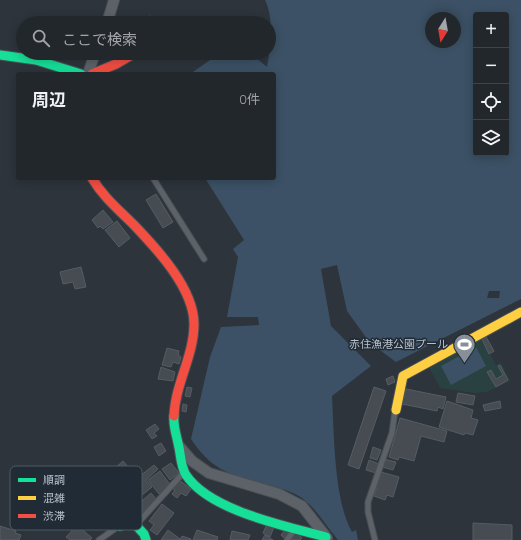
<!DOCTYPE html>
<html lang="ja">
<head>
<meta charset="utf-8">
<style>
  :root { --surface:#22272c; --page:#2a2f34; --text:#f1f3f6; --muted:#a2a5a9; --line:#3f4448 }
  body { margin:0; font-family:Quicksand,"Noto Sans JP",sans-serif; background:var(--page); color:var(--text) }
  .controls { position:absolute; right:12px; top:12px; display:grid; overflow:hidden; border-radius:4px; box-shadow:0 2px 10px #0003 }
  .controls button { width:36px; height:36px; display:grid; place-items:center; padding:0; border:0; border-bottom:1px solid var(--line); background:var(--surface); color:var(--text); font:20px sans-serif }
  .compass { position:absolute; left:425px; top:12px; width:36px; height:36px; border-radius:50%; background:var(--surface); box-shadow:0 2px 10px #0003; rotate:191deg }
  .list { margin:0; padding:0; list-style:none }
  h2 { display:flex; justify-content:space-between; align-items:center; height:52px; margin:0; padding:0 16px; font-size:17px }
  h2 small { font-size:13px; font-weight:400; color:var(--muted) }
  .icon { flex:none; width:22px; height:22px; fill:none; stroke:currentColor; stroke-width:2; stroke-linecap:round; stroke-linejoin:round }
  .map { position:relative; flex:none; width:521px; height:540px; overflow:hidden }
  .search { position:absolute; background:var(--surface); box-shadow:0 2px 10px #0003; left:16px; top:16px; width:260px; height:44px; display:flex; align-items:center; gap:10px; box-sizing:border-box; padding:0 14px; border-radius:22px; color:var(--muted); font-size:15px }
  .panel { position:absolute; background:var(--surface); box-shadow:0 2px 10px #0003; left:16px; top:72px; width:260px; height:108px; border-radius:4px }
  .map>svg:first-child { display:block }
</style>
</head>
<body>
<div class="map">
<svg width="521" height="540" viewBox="0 0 521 540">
  <rect width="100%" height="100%" fill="#2d343b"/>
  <path fill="#2a4142" d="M485,334L495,352L490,354L496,365L501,363L510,381L487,392L475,393L440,388L429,367Z"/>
  <path fill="#3c5165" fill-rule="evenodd" d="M265,0H521V299L396,362L370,343L347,311L337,265L321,269L331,326L371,366L332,396C334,433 334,501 352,532L356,530L358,540H338C326,526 317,509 302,498C293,492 283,489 274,487C235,475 215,475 191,439L210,357L221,327L259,325L258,317H227L238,257L233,249L244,240L205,178H274V74H190L220,53H250L267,67C271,48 274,17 265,0ZM476,15H506V153H476ZM431,18H455V42H431ZM489,291H500L499,298H487Z
    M476,347L486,366L451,385L441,366Z"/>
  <path fill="#464c52" stroke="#555c63" d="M149,16L153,17V23H148Z
    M156,194L173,222L163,228L146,200Z
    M103,210L113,222L103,229L100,226L98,228L92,220Z
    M117,221L130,238L119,247L105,230Z
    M81,267L86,287L75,289L73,282L63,284L60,272Z
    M485,335L494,351L489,354L481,337Z
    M167,348L179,351L178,355L181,357L179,364L173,362L171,367L162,365Z
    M500,365L508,380L496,387L487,372L491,370L496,379L503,375L498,366Z
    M161,367L175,372L173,381L158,379Z
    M393,376L395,382L388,385L386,379Z
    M187,387L192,388L190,397L185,396Z
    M374,387L386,391L359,469L348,465Z
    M406,389L446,397L443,409L438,407L437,411L402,404Z
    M458,393L475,396L473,405L456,402Z
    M447,401L473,410L471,418L478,420L473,435L465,433L464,435L439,427Z
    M500,401L501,408L485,411L483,405Z
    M183,404L187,405L186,412L182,411Z
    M400,418L447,431L444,442L421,436L414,461L399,457L398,460L389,457Z
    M155,424L159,429L154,433L157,436L152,439L146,430Z
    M161,443L166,451L159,456L154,447Z
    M373,447L381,450L377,460L370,458Z
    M384,459L396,462L393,470L382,467Z
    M369,460L379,464L376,473L366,470Z
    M123,461L135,475L119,490L106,476Z
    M171,463L179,473L170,480L162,469Z
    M154,465L158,469L146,480L152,487L136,500L126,487Z
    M160,471L171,486L159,494L148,480Z
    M381,472L399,477L393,497L387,495L385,500L374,496Z
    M179,480L191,489L186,496L181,493L177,498L172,494L175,490L172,488Z
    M151,493L157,500L140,514L135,507Z
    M162,504L174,513L157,535L150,530L154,525L149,521Z
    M473,523L512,525V540H473Z
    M267,524L274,527L270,537L263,533Z
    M77,525L92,538L90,540H70L66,537Z
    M0,526L16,531L15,533L21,535L19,540H0Z
    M168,530L180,539L179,540H161Z
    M197,530L218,537L217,540H193Z
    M285,530L291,534L286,540L281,535Z
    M232,531L250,535L248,540H230Z
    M295,532L302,538L300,540H289Z
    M265,535L273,540H262Z
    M182,536L191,539V540H180Z"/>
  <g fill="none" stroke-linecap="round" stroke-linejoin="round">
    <defs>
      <path id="lane" d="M153,178L204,259
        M137,524L184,472
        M99,540L119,526
        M287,540L295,529
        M375,540L368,512V502L392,433L395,411"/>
      <path id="street" d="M107,23L114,0
        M88,74L95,53
        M179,446L192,461L209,473L279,494L302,506L327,538"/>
      <path id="fast" d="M0,55L36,60L81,74
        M174,416C173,426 176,433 178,443C181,454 180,465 186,475C210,511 286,526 326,537
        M120,526L128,521H132L144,534L146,540"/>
      <path id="slow" d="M396,410L403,376L521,312"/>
      <path id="jam" d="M92,74L116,64L135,53
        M92,178C103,197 119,210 134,225C158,250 194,289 194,324C194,356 175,384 174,416"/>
    </defs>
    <use href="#lane" stroke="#4b5055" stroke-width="7"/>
    <use href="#street" stroke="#4b5055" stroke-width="12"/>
    <use href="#fast" stroke="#4b5055" stroke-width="11"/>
    <use href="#slow" stroke="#4b5055" stroke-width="11"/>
    <use href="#jam" stroke="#4b5055" stroke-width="11"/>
    <use href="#lane" stroke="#5d6269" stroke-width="5"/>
    <use href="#street" stroke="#5d6269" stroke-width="10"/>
    <use href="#fast" stroke="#16e098" stroke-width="9"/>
    <use href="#slow" stroke="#ffcf43" stroke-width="9"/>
    <use href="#jam" stroke="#f24e42" stroke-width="9"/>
  </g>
  <defs>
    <symbol id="stadium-pin" viewBox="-11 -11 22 30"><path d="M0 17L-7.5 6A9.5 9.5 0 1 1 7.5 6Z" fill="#879099" stroke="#202b36"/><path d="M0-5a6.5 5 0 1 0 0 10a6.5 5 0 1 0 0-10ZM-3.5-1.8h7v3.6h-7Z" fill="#fff"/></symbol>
  </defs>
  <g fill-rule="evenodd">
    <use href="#stadium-pin" x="452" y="332" width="25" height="34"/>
  </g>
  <g text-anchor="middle" stroke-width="3" stroke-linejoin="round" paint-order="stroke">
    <g font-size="11" fill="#b8c1cb" stroke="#202b36" text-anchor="end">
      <text x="448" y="348">赤住漁港公園プール</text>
    </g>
  </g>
  <rect x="10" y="466" width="132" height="64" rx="6" fill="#202b36" stroke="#4e5863" stroke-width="1"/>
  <rect x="18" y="478" width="18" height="4" fill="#16e098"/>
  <rect x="18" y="496" width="18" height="4" fill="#ffcf43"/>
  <rect x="18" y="514" width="18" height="4" fill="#f24e42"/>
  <g font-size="11" fill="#b8c1cb">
    <text x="43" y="484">順調</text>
    <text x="43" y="502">混雑</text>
    <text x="43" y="520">渋滞</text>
  </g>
</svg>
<div class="controls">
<button>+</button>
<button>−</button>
<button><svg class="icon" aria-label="locate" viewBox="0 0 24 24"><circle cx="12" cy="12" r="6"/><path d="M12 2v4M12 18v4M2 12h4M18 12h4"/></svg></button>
<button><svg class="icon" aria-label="layers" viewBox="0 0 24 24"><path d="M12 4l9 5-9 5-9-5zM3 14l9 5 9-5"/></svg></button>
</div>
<svg class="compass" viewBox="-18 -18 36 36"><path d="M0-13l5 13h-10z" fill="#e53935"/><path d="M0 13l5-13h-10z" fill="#a2a5a9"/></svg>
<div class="search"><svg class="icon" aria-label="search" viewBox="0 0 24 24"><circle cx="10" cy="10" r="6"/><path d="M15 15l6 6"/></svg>ここで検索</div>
<section class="panel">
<h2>周辺<small>0件</small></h2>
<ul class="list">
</ul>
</section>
</div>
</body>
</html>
